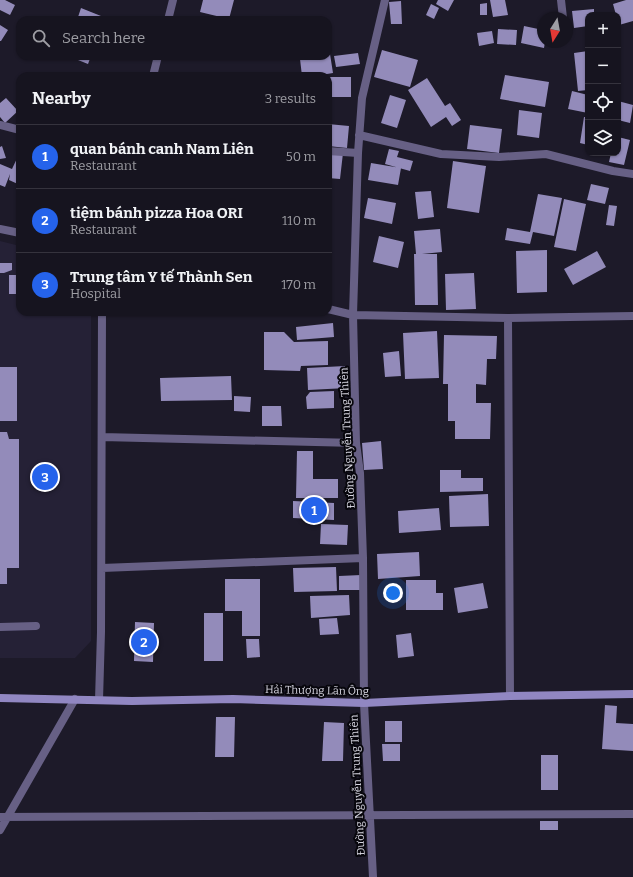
<!DOCTYPE html>
<html lang="en">
<head>
<meta charset="utf-8">
<style>
  :root { --surface:#16141f; --page:#1f1d28; --text:#f1f3f6; --muted:#9e9ea4; --line:#35333d; --accent:#2563eb }
  body { margin:0; font-family:Bitter,serif; background:var(--page); color:var(--text) }
  .controls { position:absolute; right:12px; top:12px; display:grid; overflow:hidden; border-radius:8px; box-shadow:0 1px 3px #0004 }
  .controls button { width:36px; height:36px; display:grid; place-items:center; padding:0; border:0; border-bottom:1px solid var(--line); background:var(--surface); color:var(--text); font:20px sans-serif }
  .compass { position:absolute; left:537px; top:12px; width:36px; height:36px; border-radius:50%; background:var(--surface); box-shadow:0 1px 3px #0004; rotate:191deg }
  .you { position:absolute; left:393px; top:593px; width:14px; height:14px; margin:-10px; border:3px solid #fff; border-radius:50%; background:#1a73e8; box-shadow:0 0 0 6px #1a73e833 }
  .badge { display:grid; place-items:center; width:26px; height:26px; border-radius:50%; background:var(--accent); color:#fff; font-size:13px; font-weight:700 }
  .pin { position:absolute; translate:-50% -50%; border:2px solid #fff; box-shadow:0 1px 4px #0006 }
  .list { margin:0; padding:0; list-style:none }
  h2 { display:flex; justify-content:space-between; align-items:center; height:52px; margin:0; padding:0 16px; font-size:17px }
  h2 small { font-size:13px; font-weight:400; color:var(--muted) }
  .list li { display:grid; grid-template-columns:26px 1fr auto; gap:12px; align-items:center; box-sizing:border-box; height:64px; padding:0 16px; border-top:1px solid var(--line) }
  .list b { display:block; font-size:15px; white-space:nowrap }
  .list p { margin:0; font-size:13px; white-space:nowrap; color:var(--muted) }
  .list em { font-size:13px; font-style:normal; color:var(--muted) }
  .icon { flex:none; width:22px; height:22px; fill:none; stroke:currentColor; stroke-width:2; stroke-linecap:round; stroke-linejoin:round }
  .map { position:relative; flex:none; width:633px; height:877px; overflow:hidden }
  .search { position:absolute; background:var(--surface); box-shadow:0 1px 3px #0004; left:16px; top:16px; width:316px; height:44px; display:flex; align-items:center; gap:10px; box-sizing:border-box; padding:0 14px; border-radius:12px; color:var(--muted); font-size:15px }
  .panel { position:absolute; background:var(--surface); box-shadow:0 1px 3px #0004; left:16px; top:72px; width:316px; height:244px; border-radius:12px }
  .map>svg:first-child { display:block }
</style>
</head>
<body>
<div class="map">
<svg width="633" height="877" viewBox="0 0 633 877">
  <rect width="100%" height="100%" fill="#1d1a29"/>
  <path fill="#252136" d="M0,241L20,246V312H91V641L75,658H0Z"/>
  <path fill="#938bba" d="M0,0H5L15,5L10,15L0,10Z
    M203,0H234L229,19L200,12Z
    M438,0H454L448,11L436,4Z
    M490,0H505L508,15L493,17Z
    M626,0H633V21L619,25L618,15H616L613,4Z
    M401,1L402,24H391L389,2Z
    M487,3V15H480V4Z
    M431,4L439,8L434,19L426,15Z
    M81,8L106,18L105,20H77Z
    M594,9V15H588V26L574,28L572,11Z
    M0,25L8,30L1,41H0Z
    M524,26L543,30V42H545L544,48L521,43Z
    M498,29L517,30L516,45L497,44Z
    M492,31L494,43L479,46L477,33Z
    M382,50L418,60L410,87L374,77Z
    M588,51V90L578,91L574,53Z
    M358,53L360,64L336,67L334,56Z
    M328,54H330L333,73L315,76H302L300,59L317,56H328Z
    M68,56H91L88,64Z
    M505,75L549,82L545,107L500,99Z
    M328,77H351V97H328Z
    M427,78L445,106L450,103L461,120L452,126L446,117L431,127L408,90Z
    M572,91L588,95V113L568,109Z
    M390,95L406,100L397,128L381,123Z
    M6,98L18,111L5,123L0,117V103Z
    M618,101L633,105L630,123L618,120Z
    M519,110L542,113L539,138L517,135Z
    M584,117H588V145L580,143Z
    M328,124L349,126L347,148L328,146Z
    M470,125L502,129L499,153L467,149Z
    M618,137L630,140L624,165L609,162L611,153H618Z
    M2,146L6,158L0,159V147Z
    M389,149L399,151L397,157L413,161L410,171L385,164Z
    M328,151L343,153L340,179L328,178Z
    M20,152V185L9,180L10,174L5,187L0,185V164L12,169Z
    M453,161L486,166L479,213L447,208Z
    M371,163L401,168L398,185L368,180Z
    M591,184L609,188L605,204L587,200Z
    M431,191L434,217L418,219L415,192Z
    M538,194L562,198L554,236L533,232L530,244L505,240L507,228L530,232Z
    M368,198L396,203L392,224L364,218Z
    M564,199L586,204L576,251L554,247Z
    M609,205L617,206L614,226L606,225Z
    M440,229L442,252L422,254H437L438,305H415L414,254H416L414,231Z
    M379,236L404,242L398,268L373,262Z
    M547,250V292L517,293L516,251Z
    M597,251L606,267L573,285L564,269Z
    M0,263H12V270L4,273H0Z
    M474,273L476,309L446,310L445,274Z
    M9,275H20V294H9Z
    M333,323L334,337L297,340L296,327Z
    M437,331L439,378L405,379L403,333Z
    M264,332H284L294,342L328,341V365L301,366L300,371L264,370Z
    M444,335L497,336L496,359H487L486,385L476,384V403H491L490,439H455V421H448V384H443Z
    M399,351L401,376L385,377L383,353Z
    M345,366L347,388L308,390L307,368Z
    M0,367H17V421H0Z
    M231,376L232,400L161,401L160,378Z
    M334,391V408L307,409L306,397L310,392Z
    M234,396L251,397L250,412L234,411Z
    M262,406H281L282,426H262Z
    M0,432H7L9,439H19V568H7V584H0Z
    M381,441L383,469L364,470L362,443Z
    M297,451H313V479H338V498H296Z
    M440,470H461V478H483V491L440,492Z
    M488,494L489,526L450,527L449,496Z
    M293,501L334,503V520L293,518Z
    M439,508L441,530L399,533L398,511Z
    M321,524L348,525L347,545L320,544Z
    M419,552L420,576L378,579L377,554Z
    M336,567L337,591L294,592L293,568Z
    M361,575V590H339V576Z
    M225,579H260V636H242V611H225Z
    M406,580H436V593H443V610H406Z
    M483,583L488,608L458,613L454,588Z
    M349,595L350,615L311,618L310,596Z
    M204,613H223V661H204Z
    M337,618L339,634L320,635L319,619Z
    M135,622L154,623L153,662L134,661Z
    M411,633L414,656L398,658L396,635Z
    M246,639H259L260,657L247,658Z
    M605,705L617,706L616,723L633,724V751L602,749Z
    M216,717H235L234,757H215Z
    M385,721H402V742H385Z
    M324,722L344,723L343,761H322Z
    M382,744H400V761H383Z
    M541,755H558V790H541Z
    M540,821H558V830H540Z"/>
  <g fill="none" stroke-linecap="round" stroke-linejoin="round">
    <path stroke="#676085" stroke-width="8" d="M561,0L563,18
      M0,627L36,626"/>
    <path stroke="#676085" stroke-width="8" d="M168,20L173,0
      M153,76L158,56
      M0,125L20,130
      M359,135L441,154L499,157L546,154L613,171L633,174
      M328,151L358,153
      M0,229L20,233
      M328,309L353,315L508,318L633,316
      M508,318L510,696
      M102,437L356,443
      M102,568L363,558
      M99,700L101,632L102,312
      M0,817L633,814
      M0,830L75,699
      M373,877L364,703L363,558L360,473L356,443L353,315L358,153L362,98L385,0"/>
    <path stroke="#9187c2" stroke-width="8" d="M0,698L132,701L233,699L364,703L510,696L633,694"/>
  </g>
  <g text-anchor="middle" stroke-width="4" stroke-linejoin="round" paint-order="stroke">
    <g font-size="11" fill="#d8d7e2" stroke="#07060c">
      <text transform="translate(347 438) rotate(-93)" y="4">Đường Nguyễn Trung Thiên</text>
      <text transform="translate(317 690) rotate(1)" y="4">Hải Thượng Lãn Ông</text>
      <text transform="translate(357 785) rotate(-93)" y="4">Đường Nguyễn Trung Thiên</text>
    </g>
  </g>
</svg>
<div class="controls">
<button>+</button>
<button>−</button>
<button><svg class="icon" aria-label="locate" viewBox="0 0 24 24"><circle cx="12" cy="12" r="6"/><path d="M12 2v4M12 18v4M2 12h4M18 12h4"/></svg></button>
<button><svg class="icon" aria-label="layers" viewBox="0 0 24 24"><path d="M12 4l9 5-9 5-9-5zM3 14l9 5 9-5"/></svg></button>
</div>
<svg class="compass" viewBox="-18 -18 36 36"><path d="M0-13l5 13h-10z" fill="#e53935"/><path d="M0 13l5-13h-10z" fill="#9e9ea4"/></svg>
<div class="you"></div>
<div class="pin badge" style="left:314px;top:510px">1</div>
<div class="pin badge" style="left:144px;top:642px">2</div>
<div class="pin badge" style="left:45px;top:477px">3</div>
<div class="search"><svg class="icon" aria-label="search" viewBox="0 0 24 24"><circle cx="10" cy="10" r="6"/><path d="M15 15l6 6"/></svg>Search here</div>
<section class="panel">
<h2>Nearby<small>3 results</small></h2>
<ul class="list">
<li><span class="badge">1</span><div><b>quan bánh canh Nam Liên</b><p>Restaurant</p></div><em>50 m</em></li>
<li><span class="badge">2</span><div><b>tiệm bánh pizza Hoa ORI</b><p>Restaurant</p></div><em>110 m</em></li>
<li><span class="badge">3</span><div><b>Trung tâm Y tế Thành Sen</b><p>Hospital</p></div><em>170 m</em></li>
</ul>
</section>
</div>
</body>
</html>
